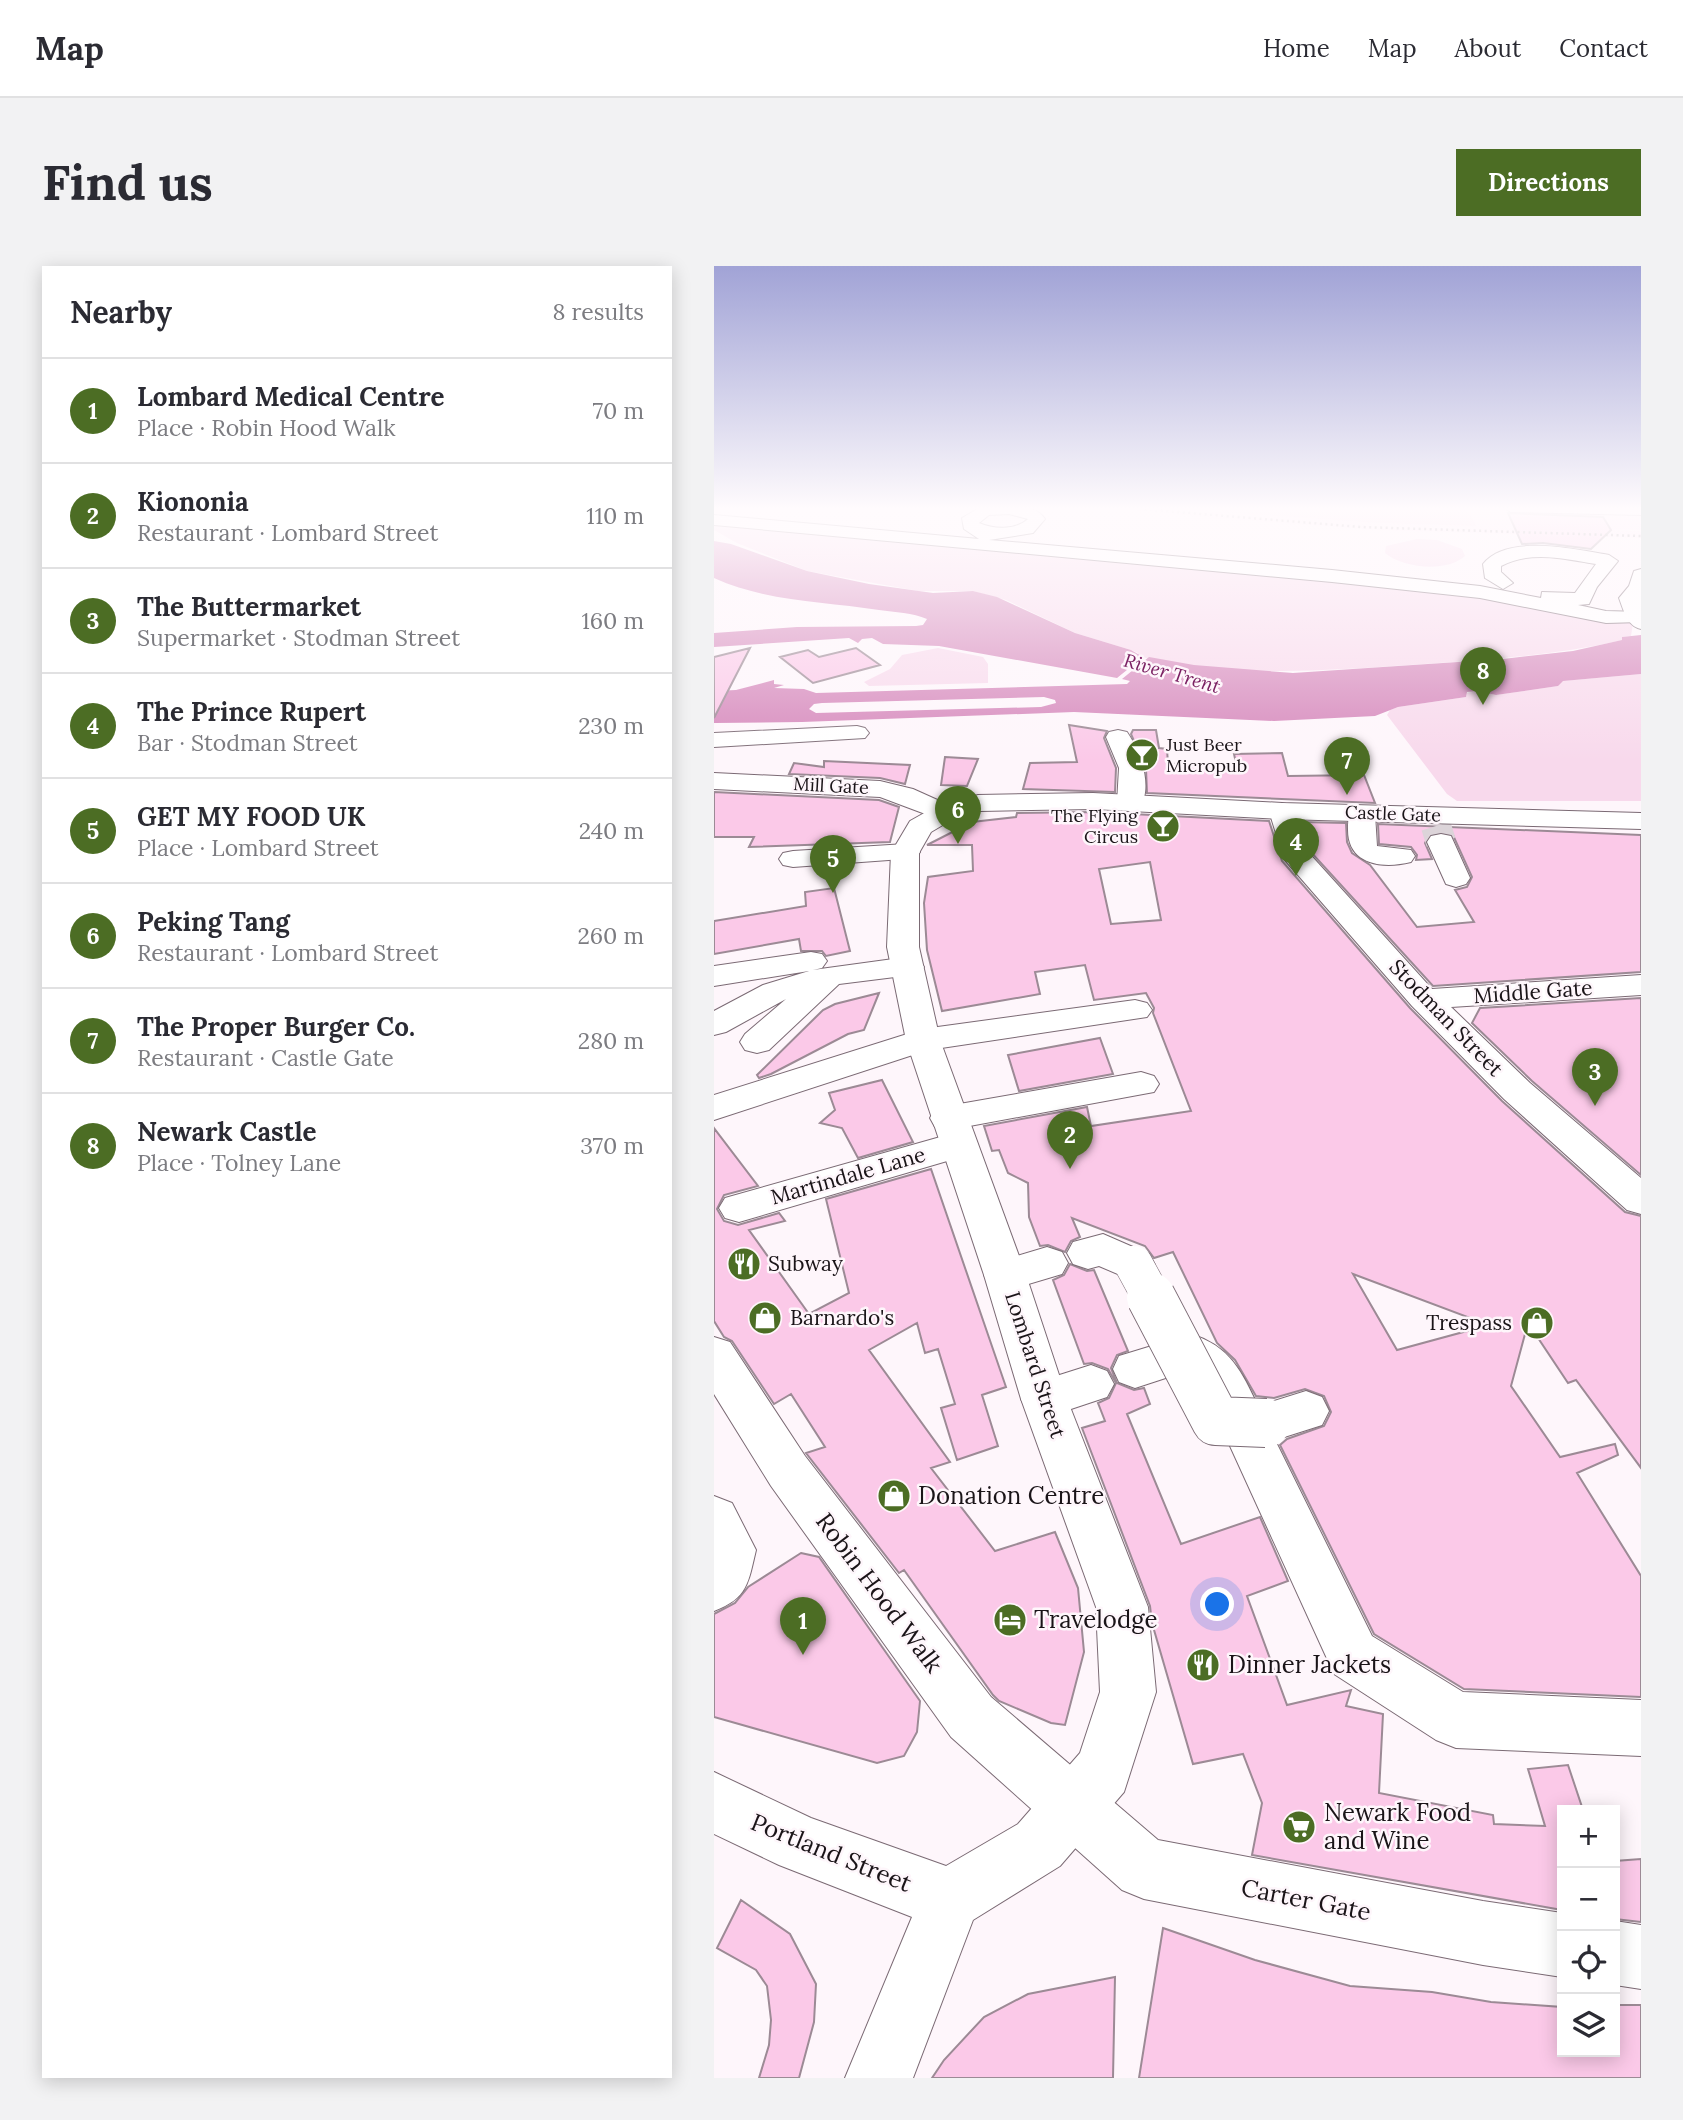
<!DOCTYPE html>
<html lang="en">
<head>
<meta charset="utf-8">
<style>
  :root { --surface:#fff; --page:#f2f2f3; --text:#2b2b33; --muted:#7c7c81; --line:#e1e1e2; --accent:#4c6d24 }
  body { margin:0; font-family:Lora,serif; background:var(--page); color:var(--text) }
  .controls { position:absolute; right:21px; bottom:21px; display:grid; overflow:hidden; border-radius:0px; box-shadow:0 4px 18px #0003 }
  .controls button { width:63px; height:63px; display:grid; place-items:center; padding:0; border:0; border-bottom:2px solid var(--line); background:var(--surface); color:var(--text); font:35px sans-serif }
  .you { position:absolute; left:504px; top:1339px; width:24px; height:24px; margin:-18px; border:5px solid #fff; border-radius:50%; background:#1a73e8; box-shadow:0 0 0 10px #1a73e833 }
  .badge { display:grid; place-items:center; width:46px; height:46px; border-radius:50%; background:var(--accent); color:#fff; font-size:23px; font-weight:700 }
  .pin { position:absolute; translate:-50% -58px; filter:drop-shadow(0 2px 4px #0008) }
  .pin::after { content:''; position:absolute; top:37px; width:24px; height:21px; background:inherit; clip-path:polygon(0 0,100% 0,50% 100%) }
  .list { margin:0; padding:0; list-style:none }
  h2 { display:flex; justify-content:space-between; align-items:center; height:91px; margin:0; padding:0 28px; font-size:30px }
  h2 small { font-size:23px; font-weight:400; color:var(--muted) }
  .list li { display:grid; grid-template-columns:46px 1fr auto; gap:21px; align-items:center; box-sizing:border-box; height:105px; padding:0 28px; border-top:2px solid var(--line) }
  .list b { display:block; font-size:26px; white-space:nowrap }
  .list p { margin:0; font-size:23px; white-space:nowrap; color:var(--muted) }
  .list em { font-size:23px; font-style:normal; color:var(--muted) }
  .icon { flex:none; width:38px; height:38px; fill:none; stroke:currentColor; stroke-width:2; stroke-linecap:round; stroke-linejoin:round }
  .map { position:relative; flex:none; width:927px; height:1812px; overflow:hidden; border-radius:0px }
  header { display:flex; align-items:center; gap:42px; box-sizing:border-box; height:98px; padding:0 35px; background:var(--surface); border-bottom:2px solid var(--line) }
  header strong { font-size:33px }
  nav { display:flex; gap:38px; margin-inline-start:auto; font-size:24px }
  .intro { display:flex; align-items:center; justify-content:space-between; box-sizing:border-box; height:168px; padding:0 42px }
  h1 { margin:0; font-size:49px }
  .button { padding:18px 32px; border-radius:0px; background:var(--accent); color:#fff; font-size:24px; font-weight:700 }
  main { display:flex; gap:42px; padding:0 42px }
  aside { flex:1; background:var(--surface); border-radius:0px; box-shadow:0 4px 18px #0003 }
  .map>svg:first-child { display:block }
</style>
</head>
<body>
<header>
<strong>Map</strong>
<nav><a>Home</a><a>Map</a><a>About</a><a>Contact</a></nav>
</header>
<div class="intro"><h1>Find us</h1><a class="button">Directions</a></div>
<main>
<aside>
<h2>Nearby<small>8 results</small></h2>
<ul class="list">
<li><span class="badge">1</span><div><b>Lombard Medical Centre</b><p>Place · Robin Hood Walk</p></div><em>70 m</em></li>
<li><span class="badge">2</span><div><b>Kiononia</b><p>Restaurant · Lombard Street</p></div><em>110 m</em></li>
<li><span class="badge">3</span><div><b>The Buttermarket</b><p>Supermarket · Stodman Street</p></div><em>160 m</em></li>
<li><span class="badge">4</span><div><b>The Prince Rupert</b><p>Bar · Stodman Street</p></div><em>230 m</em></li>
<li><span class="badge">5</span><div><b>GET MY FOOD UK</b><p>Place · Lombard Street</p></div><em>240 m</em></li>
<li><span class="badge">6</span><div><b>Peking Tang</b><p>Restaurant · Lombard Street</p></div><em>260 m</em></li>
<li><span class="badge">7</span><div><b>The Proper Burger Co.</b><p>Restaurant · Castle Gate</p></div><em>280 m</em></li>
<li><span class="badge">8</span><div><b>Newark Castle</b><p>Place · Tolney Lane</p></div><em>370 m</em></li>
</ul>
</aside>
<div class="map">
<svg width="927" height="1812" viewBox="0 0 927 1812">
  <rect width="100%" height="100%" fill="#fef6fb"/>
  <path fill="#fee9f6" d="M389,241H451L664,257L927,265V272L664,264L498,252Z
    M753,241L927,242V264L762,260Z"/>
  <path fill="#f8d9ec" d="M494,241H753L762,260L927,265L664,257L508,246V244Z
    M0,256L757,329L881,355L919,357L917,370L908,371L909,374C838,390 768,394 696,399C605,405 513,412 424,390V387L417,384L361,367L292,334L259,325H204L93,305L23,277L0,264Z
    M703,273L723,274L748,283L751,290C732,307 689,302 671,287L672,280Z
    M224,382L269,391L274,398V417L155,420L150,416L176,403L188,389Z
    M927,408V535H743L733,528L673,449L676,444L684,441L752,431L753,427L764,425L782,429L844,420L848,415Z"/>
  <path fill="#d689bc" fill-rule="evenodd" d="M0,275L17,278L93,305L155,318L219,327L259,325L283,331L361,367L417,384L429,391L403,412L225,380L169,378L158,372L148,373L144,377L135,372L0,381V367L83,361L202,360L209,359L213,353C199,347 181,346 165,344C109,335 53,336 0,312Z
    M927,369V408L849,415L844,420L782,429L764,425L753,426L752,431L684,441L661,450L560,455L360,446L88,456L0,457V425L22,424L60,414V418L70,419L60,422L90,423L102,427L413,418L416,415L408,413L435,391L480,399L579,407L789,393L859,385L908,374V371ZM330,431L341,434L342,437L327,441L102,447L95,443L100,438L108,437Z"/>
  <path fill="#fbc9e8" stroke="#9c8a95" stroke-width="2" fill-rule="evenodd" d="M794,247L889,251L897,264L877,283L829,277L808,278Z
    M36,382L0,452V391Z
    M142,382L166,399L99,417L66,391L94,384L105,391Z
    M355,459L393,465L390,472L402,502L401,526L309,523L316,497L363,496Z
    M419,464H442L445,482L453,483L454,498L522,497L520,488L568,487L574,510L650,509L661,537L433,527L432,503L417,468Z
    M231,491L264,493L253,520L227,519Z
    M110,495L196,499L191,518L166,512L75,508L80,497L110,501Z
    M0,526L165,534L185,541L176,576L35,581L40,571H0Z
    M379,546L555,555L568,595L696,742L788,835L911,946L927,950V1202L862,1114L854,1117L814,1057L797,1120L846,1191L901,1178L904,1189L863,1207L927,1310V1431L750,1423L660,1368L566,1179L573,1173L610,1160L617,1146L610,1130L591,1123L560,1132L542,1130L521,1094L503,1077L459,986L440,992L431,980L358,952L366,971L357,975L351,986L334,979L326,980L315,951L314,917L294,907L285,884L278,885L270,860L373,841L377,860L477,845L439,747L440,742L432,727L380,734L371,699L321,706L326,728L228,745L213,684L210,637L214,611L259,605L258,579H213L258,556L302,551L303,547ZM436,596L447,654L397,658L385,603ZM639,1008L775,1059L683,1084Z
    M587,556L632,557L633,576L638,587L656,599L703,661L760,656L741,624L753,621L758,611L738,567L726,565L715,569L711,577L718,593L702,594L703,589L697,581L665,578L664,558L927,569V706L719,720L595,584Z
    M120,622L136,685L112,690L108,685H87L85,673L0,688V655L92,640L91,626Z
    M165,727L150,764L134,768L57,808L45,812L43,809L109,744L121,738Z
    M927,732V909L818,815L758,757L766,742Z
    M386,772L399,808L305,825L294,789Z
    M168,814L199,876L144,892L128,862L106,857L121,844L115,827Z
    M0,862L44,920L10,929L3,943L10,955L24,959L65,947L71,955L35,964L95,1048L135,1027L112,933L217,903L292,1121L268,1129L284,1180L243,1194L227,1142L241,1138L224,1083L211,1087L203,1057L155,1084L236,1196L217,1202L281,1285L341,1266L364,1322L370,1386L351,1459L337,1457L285,1435L279,1429L190,1304L185,1307L92,1187L111,1181L77,1128L60,1138L18,1075L10,1071L0,1055Z
    M356,998L373,1005L380,1004L414,1085L403,1089L397,1102L403,1117L420,1124L430,1122L436,1138L413,1148L467,1278L546,1251L574,1315L533,1330L573,1439L637,1424L632,1440L669,1448L665,1527L779,1549L780,1558L831,1560L814,1503L854,1499L869,1544H848V1644L538,1589L548,1537L529,1488L479,1498L438,1357L436,1340L368,1162L391,1155L384,1137L395,1132L402,1117L394,1103L378,1097L370,1098L339,1014L350,1009Z
    M87,1287L105,1291L206,1435L203,1466L190,1490L163,1497L0,1451V1348L21,1337L34,1321Z
    M927,1593V1656L901,1653V1595Z
    M27,1634L76,1668L102,1718L100,1756L85,1812H45L55,1779L57,1754L53,1720L42,1704L3,1682Z
    M449,1662L541,1694L636,1720L718,1726L777,1736L848,1741V1786H901V1739H927V1812H425Z
    M401,1711L399,1812H218L230,1794L270,1751L314,1728Z"/>
  <g fill="none" stroke-linecap="round" stroke-linejoin="round">
    <path stroke="#dcd4d9" stroke-width="30" stroke-dasharray="30 15" stroke-linecap="butt" d="M722,560L727,576"/>
    <defs>
      <path id="minor" d="M267,241C289,241 318,234 331,253L319,267L275,274L618,304L766,320L827,332L828,326L861,327L882,298C851,293 817,284 787,300V306L799,317L789,323L771,312L769,298C793,267 863,284 895,289L904,295L883,321L875,338L864,339L892,345L927,346V356L892,357L766,332L618,316L0,259V249L265,273L250,263L248,252ZM295,248L314,253C301,265 279,263 265,257L275,249Z
        M789,241H927V249L797,246Z
        M143,460L151,462L155,467L151,472L0,481V467Z
        M404,464L413,466C426,485 440,521 425,543L416,545L407,543L403,537L405,502L392,471L395,466Z
        M0,507L166,515L199,523L239,541L243,547L239,553L230,555L166,531L0,523Z
        M568,537L577,539L581,545L593,585L718,723L927,709V729L737,741L816,817L927,912V948L913,944L790,833L698,740L570,593L555,545L559,539Z
        M648,540L657,542L661,548L663,580L697,584L701,590L697,596C669,603 634,599 634,564C634,556 634,549 639,542Z
        M727,568L737,570L756,612L752,618L742,621L732,618L713,576L717,570Z
        M192,578L202,580L206,586L202,592L79,601L69,599L65,593L69,587L79,585Z
        M97,686L108,688L113,695L108,702L99,704L194,691L205,694L210,701L205,708L125,718L55,784L43,787L31,784L26,776L31,768L72,733L12,766L0,769V745L49,719L95,705L0,720V700Z
        M421,734L433,737L438,744L433,751L214,784L0,854V829L209,763Z
        M427,806L440,810L445,818L440,826L234,864L221,861L216,852L221,843L234,840Z
        M244,866L257,870L263,879L257,888L25,956L11,952L5,942L11,932Z
        M389,968L435,988L441,999L435,1010L420,1015L385,1000L374,1003L359,998L353,987L359,976Z
        M333,981L348,986L354,997L348,1008L291,1025L276,1020L270,1009L276,998Z
        M477,1068C517,1081 527,1105 544,1140L592,1125L608,1131L615,1145L608,1159L561,1174L658,1370L749,1426L927,1434V1490L742,1482L722,1474L620,1408L490,1123L470,1106L421,1122L405,1116L399,1103L405,1090Z
        M0,1071L16,1076L91,1190L277,1431L444,1574L769,1635L848,1647V1711L769,1699L430,1633L408,1624L237,1471L57,1220L0,1128Z
        M377,1099L393,1105L400,1118L393,1131L330,1152L314,1147L307,1133L314,1119Z
        M0,1230L18,1237L42,1284C34,1317 34,1332 0,1345Z
        M901,1655L927,1659V1723L901,1719Z"/>
      <path id="major" d="M927,303V363C913,360 910,345 905,332L915,320L920,305Z
        M379,527L568,537L927,547V563L568,553L379,543L266,545L239,553L217,566L205,587V681L226,774L312,1009L353,1133L434,1341L442,1426L410,1526L346,1600L259,1654L199,1812H131L198,1651L65,1599L0,1568V1506L97,1552L232,1600L304,1558L366,1487L386,1426L382,1341L307,1133L270,1009L192,774L173,681L177,587L196,555L221,541L264,529Z"/>
    </defs>
    <use href="#minor" stroke="#7b6a74" stroke-width="2"/>
    <use href="#major" stroke="#7b6a74" stroke-width="2"/>
    <use href="#minor" fill="#fff" fill-rule="evenodd"/>
    <use href="#major" fill="#fff" fill-rule="evenodd"/>
    <path stroke="#8e878c" stroke-width="2.5" stroke-dasharray="2 3.5" stroke-linecap="butt" d="M403,241L647,261L927,270"/>
    <defs>
      <path id="minor-bridge-far1" d="M420,999L438,1032"/>
      <path id="minor-bridge" d="M437,1031L502,1155L552,1157"/>
    </defs>
    <use href="#minor-bridge-far1" stroke="#7b6a74" stroke-width="39" stroke-linecap="butt"/>
    <use href="#minor-bridge" stroke="#7b6a74" stroke-width="50" stroke-linecap="butt"/>
    <use href="#minor-bridge-far1" stroke="#fff" stroke-width="38"/>
    <use href="#minor-bridge" stroke="#fff" stroke-width="48"/>
  </g>
  <linearGradient id="sky" x2="0" y2="1"><stop stop-color="#a1a3d6"/><stop offset="0.49" stop-color="#fffbfd"/><stop offset="1" stop-color="#fffbfd" stop-opacity="0"/></linearGradient>
  <rect width="927" height="495" fill="url(#sky)"/>
  <defs>
    <symbol id="bar-disc" viewBox="-11 -11 22 22"><circle r="9.5" fill="#4c6d24" stroke="#fef6fb"/><path d="M-6-5H6L.8 .8V4.5H3.5V6h-7V4.5H-.8V.8Z" fill="#fff"/></symbol>
    <symbol id="restaurant-disc" viewBox="-11 -11 22 22"><circle r="9.5" fill="#4c6d24" stroke="#fef6fb"/><path d="M-5-6h1v4h1v-4h1v4h1v-4h1v5L-1.5 .5V6h-2V.5L-5-1ZM5-6V6H3V1.5H1.5Q1.5-4 5-6Z" fill="#fff"/></symbol>
    <symbol id="shop-disc" viewBox="-11 -11 22 22"><circle r="9.5" fill="#4c6d24" stroke="#fef6fb"/><path d="M-5-2.5h2.3a2.7 3.5 0 0 1 5.4 0H5L5.5 6h-11ZM-1.5-2.5h3a1.5 2.3 0 0 0-3 0Z" fill="#fff"/></symbol>
    <symbol id="hotel-disc" viewBox="-11 -11 22 22"><circle r="9.5" fill="#4c6d24" stroke="#fef6fb"/><path d="M-6-4.5h1.5V1H6V5H4.5V3h-9V5H-6ZM-4 0a1.8 1.8 0 1 1 3.6 0ZM.5 0V-2.5h3Q6-2.5 6 0Z" fill="#fff"/></symbol>
    <symbol id="supermarket-disc" viewBox="-11 -11 22 22"><circle r="9.5" fill="#4c6d24" stroke="#fef6fb"/><path d="M-6-5.5h2.5l.6 2H6L4.5 2H-2.5L-4.4-4H-6ZM-1.5 3.2a1.3 1.3 0 1 0 .1 0ZM3 3.2a1.3 1.3 0 1 0 .1 0Z" fill="#fff"/></symbol>
  </defs>
  <g fill-rule="evenodd">
    <use href="#bar-disc" x="409" y="470" width="38" height="38"/>
    <use href="#bar-disc" x="430" y="541" width="38" height="38"/>
    <use href="#restaurant-disc" x="11" y="979" width="38" height="38"/>
    <use href="#shop-disc" x="32" y="1033" width="38" height="38"/>
    <use href="#shop-disc" x="804" y="1038" width="38" height="38"/>
    <use href="#shop-disc" x="161" y="1211" width="38" height="38"/>
    <use href="#hotel-disc" x="277" y="1335" width="38" height="38"/>
    <use href="#restaurant-disc" x="470" y="1380" width="38" height="38"/>
    <use href="#supermarket-disc" x="566" y="1542" width="38" height="38"/>
  </g>
  <g text-anchor="middle" stroke-width="5" stroke-linejoin="round" paint-order="stroke">
    <g font-size="18" fill="#1a1418" stroke="#fef6fb" text-anchor="start">
      <text x="452" y="485">Just Beer<tspan x="452" dy="21">Micropub</tspan></text>
      <text x="424" y="556" text-anchor="end">The Flying<tspan x="424" dy="21">Circus</tspan></text>
    </g>
    <g font-size="18" fill="#1a1418" stroke="#fef6fb">
      <text transform="translate(117 520) rotate(3)" y="6">Mill Gate</text>
      <text transform="translate(679 548) rotate(2)" y="6">Castle Gate</text>
    </g>
    <g font-size="19" font-style="italic" fill="#7a2062" stroke="#fef6fb">
      <text transform="translate(458 407) rotate(16)" y="7">River Trent</text>
    </g>
    <g font-size="21" fill="#1a1418" stroke="#fef6fb">
      <text transform="translate(819 726) rotate(-4)" y="7">Middle Gate</text>
      <text transform="translate(732 752) rotate(46)" y="7">Stodman Street</text>
      <text transform="translate(134 910) rotate(-16)" y="7">Martindale Lane</text>
      <text transform="translate(321 1099) rotate(72)" y="7">Lombard Street</text>
    </g>
    <g font-size="21" fill="#1a1418" stroke="#fef6fb" text-anchor="start">
      <text x="54" y="1005">Subway</text>
      <text x="76" y="1059">Barnardo's</text>
      <text x="798" y="1064" text-anchor="end">Trespass</text>
    </g>
    <g font-size="24" fill="#1a1418" stroke="#fef6fb" text-anchor="start">
      <text x="204" y="1238">Donation Centre</text>
      <text x="320" y="1362">Travelodge</text>
      <text x="514" y="1407">Dinner Jackets</text>
      <text x="610" y="1555">Newark Food<tspan x="610" dy="28">and Wine</tspan></text>
    </g>
    <g font-size="24" fill="#1a1418" stroke="#fef6fb">
      <text transform="translate(165 1327) rotate(53)" y="8">Robin Hood Walk</text>
      <text transform="translate(117 1587) rotate(22)" y="8">Portland Street</text>
      <text transform="translate(592 1634) rotate(11)" y="8">Carter Gate</text>
    </g>
  </g>
</svg>
<div class="controls">
<button>+</button>
<button>−</button>
<button><svg class="icon" aria-label="locate" viewBox="0 0 24 24"><circle cx="12" cy="12" r="6"/><path d="M12 2v4M12 18v4M2 12h4M18 12h4"/></svg></button>
<button><svg class="icon" aria-label="layers" viewBox="0 0 24 24"><path d="M12 4l9 5-9 5-9-5zM3 14l9 5 9-5"/></svg></button>
</div>
<div class="you"></div>
<div class="pin badge" style="left:89px;top:1389px">1</div>
<div class="pin badge" style="left:356px;top:903px">2</div>
<div class="pin badge" style="left:881px;top:840px">3</div>
<div class="pin badge" style="left:582px;top:610px">4</div>
<div class="pin badge" style="left:119px;top:627px">5</div>
<div class="pin badge" style="left:244px;top:578px">6</div>
<div class="pin badge" style="left:633px;top:529px">7</div>
<div class="pin badge" style="left:769px;top:439px">8</div>
</div>
</main>
</body>
</html>
